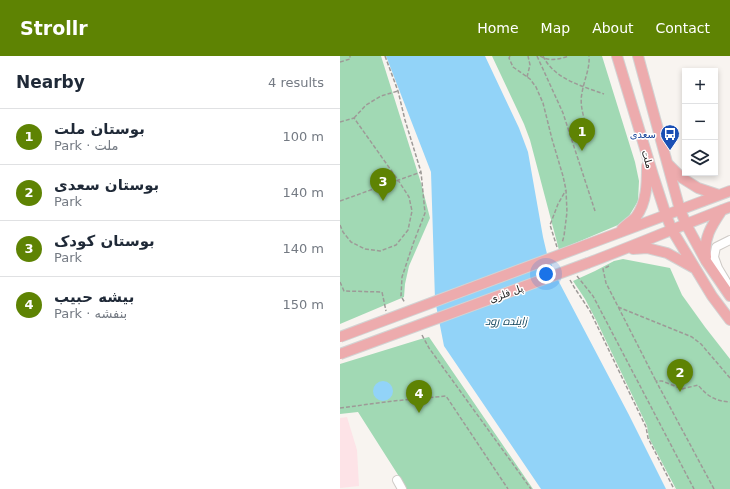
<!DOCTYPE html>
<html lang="en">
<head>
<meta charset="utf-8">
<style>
  :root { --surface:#fff; --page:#f6f6f7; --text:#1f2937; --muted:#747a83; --line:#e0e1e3; --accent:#5e8303 }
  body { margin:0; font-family:"DejaVu Sans",Cairo,sans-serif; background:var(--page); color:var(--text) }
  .controls { position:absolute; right:12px; top:12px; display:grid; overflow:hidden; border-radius:0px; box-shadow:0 2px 6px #0003 }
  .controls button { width:36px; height:36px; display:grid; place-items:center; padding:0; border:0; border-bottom:1px solid var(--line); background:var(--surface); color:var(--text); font:20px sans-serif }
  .you { position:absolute; left:206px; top:218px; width:14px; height:14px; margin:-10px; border:3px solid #fff; border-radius:50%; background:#1a73e8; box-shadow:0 0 0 6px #1a73e833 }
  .badge { display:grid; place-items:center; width:26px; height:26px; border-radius:50%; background:var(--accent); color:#fff; font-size:13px; font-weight:700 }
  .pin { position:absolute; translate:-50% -33px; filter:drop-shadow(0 1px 2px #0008) }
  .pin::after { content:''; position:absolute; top:21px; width:14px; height:12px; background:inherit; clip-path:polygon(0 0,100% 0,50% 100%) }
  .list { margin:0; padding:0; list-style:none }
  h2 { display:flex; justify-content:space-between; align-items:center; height:52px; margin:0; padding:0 16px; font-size:17px }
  h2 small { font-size:13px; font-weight:400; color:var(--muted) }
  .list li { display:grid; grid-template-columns:26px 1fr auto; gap:12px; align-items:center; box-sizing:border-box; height:56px; padding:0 16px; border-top:1px solid var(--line) }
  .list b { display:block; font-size:15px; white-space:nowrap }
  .list p { margin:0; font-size:13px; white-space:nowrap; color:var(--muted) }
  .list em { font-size:13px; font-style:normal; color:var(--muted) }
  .icon { flex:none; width:22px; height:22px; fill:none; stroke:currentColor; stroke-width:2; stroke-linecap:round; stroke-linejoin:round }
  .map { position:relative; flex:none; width:390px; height:433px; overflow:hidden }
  header { display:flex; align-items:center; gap:24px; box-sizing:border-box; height:56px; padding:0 20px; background:var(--accent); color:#fff }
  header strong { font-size:19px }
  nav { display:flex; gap:22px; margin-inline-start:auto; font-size:14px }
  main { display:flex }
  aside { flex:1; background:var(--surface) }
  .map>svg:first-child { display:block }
</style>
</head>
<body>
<header>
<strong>Strollr</strong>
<nav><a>Home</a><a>Map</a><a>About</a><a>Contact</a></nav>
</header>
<main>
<aside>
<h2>Nearby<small>4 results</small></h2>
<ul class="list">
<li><span class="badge">1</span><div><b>بوستان ملت</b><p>Park · ملت</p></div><em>100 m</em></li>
<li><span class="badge">2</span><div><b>بوستان سعدی</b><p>Park</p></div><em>140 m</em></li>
<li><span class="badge">3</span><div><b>بوستان کودک</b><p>Park</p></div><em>140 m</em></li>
<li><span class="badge">4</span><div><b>بیشه حبیب</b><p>Park · بنفشه</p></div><em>150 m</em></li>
</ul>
</aside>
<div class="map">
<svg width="390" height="433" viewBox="0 0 390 433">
  <rect width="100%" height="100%" fill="#f8f4f0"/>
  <path fill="#fde3e7" d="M7,361L17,394L19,430L0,432V362Z"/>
  <path fill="#a1d9b4" d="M0,0H41L81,127L90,162L69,210L65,228L64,241L0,268Z
    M152,0H262L295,106L299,125L298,145L289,160L278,169L219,194L190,84L184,68Z
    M283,203L330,212L342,239L365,271L390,303V433H336L309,382L307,370L256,264L245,243L233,225L255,215L274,205Z
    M89,281L193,433H67L18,356L0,358V308L81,283Z"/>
  <path fill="#92d3f8" d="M46,0H145L179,72L188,96L203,181L207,198L219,226L289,359L326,433H201L104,290L95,244L91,116Z
    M33 335a10 10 0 1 1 20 0a10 10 0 1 1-20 0Z"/>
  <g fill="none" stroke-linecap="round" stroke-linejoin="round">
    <defs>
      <path id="minor" d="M390,184L376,191L374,201L378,212L390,232
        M57,424L62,433"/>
      <path id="major" d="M277,0L313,119L326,159L332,174L372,240L390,264
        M298,0L340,154L347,170L366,205L390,240
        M328,108L342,122L358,132L379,139
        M282,173C286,169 292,165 296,161C307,146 307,127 307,110
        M246,189L390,135
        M293,193L307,192L327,197L354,212
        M366,201C363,182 372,169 382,154
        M248,207C296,189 342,169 390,151"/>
    </defs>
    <use href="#minor" stroke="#cecac6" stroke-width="10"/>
    <use href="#major" stroke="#d3d3d3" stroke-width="12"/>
    <path stroke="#9d9a97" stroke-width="1.5" stroke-dasharray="4 2" stroke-linecap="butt" d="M45,0L58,35L65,64L81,116L85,157L73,188L62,221L61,240L65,247
      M170,0L169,2L173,11L190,23L196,31L203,47L212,83L223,120L226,134L227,156L224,180L222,187
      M197,0L223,57L255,155
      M200,0C209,6 220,3 229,0
      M203,0C214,23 242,30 264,38
      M0,6L10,3V0
      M187,21L190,9L188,0
      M14,62L26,49L41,40L58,35
      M0,66L14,62L58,124L69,141L72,155L68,174L56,189L40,195L25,193L11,186L3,176L0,169
      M248,77C245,64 239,50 242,37C244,24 250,13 249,0
      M0,145L81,116
      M217,191L210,169L218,148L226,134
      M269,210L263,213L266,227L316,325
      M237,220L253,240L354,433
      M230,224L234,231L250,255L306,371L308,382L334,433
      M0,226L4,235L42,236L46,255
      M278,251L352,281L361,288L390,322
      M82,279L89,292L191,433
      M0,352L53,345L106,340L168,433
      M374,433L316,325H322L342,333L358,329C367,340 375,345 390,346"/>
    <use href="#minor" stroke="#fff" stroke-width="8"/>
    <use href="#major" stroke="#edabad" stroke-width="10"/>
    <defs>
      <path id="major-bridge" d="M0,281L246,189
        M0,298L248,207"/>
    </defs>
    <use href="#major-bridge" stroke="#d3d3d3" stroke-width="12" stroke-linecap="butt"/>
    <use href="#major-bridge" stroke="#edabad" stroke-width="10"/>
  </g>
  <defs>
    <symbol id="bus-pin" viewBox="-11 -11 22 30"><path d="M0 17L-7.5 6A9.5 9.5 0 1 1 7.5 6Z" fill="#1a4fb4" stroke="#fff"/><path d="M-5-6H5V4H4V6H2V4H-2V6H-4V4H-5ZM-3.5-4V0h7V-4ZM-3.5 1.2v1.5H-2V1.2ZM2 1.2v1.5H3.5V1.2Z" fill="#fff"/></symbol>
  </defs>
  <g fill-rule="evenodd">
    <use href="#bus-pin" x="319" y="67" width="22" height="30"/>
  </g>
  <g text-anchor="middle" stroke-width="3" stroke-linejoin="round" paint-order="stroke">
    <g font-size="10" fill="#164399" stroke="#fff" text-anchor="end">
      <text x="316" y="82">سعدی</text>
    </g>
    <g font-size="10" fill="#232221" stroke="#fff">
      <text transform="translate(308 103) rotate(73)" y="4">ملت</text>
      <text transform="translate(166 237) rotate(-20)" y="4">پل فلزی</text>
    </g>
    <g font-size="11" font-style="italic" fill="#0c425b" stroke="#fff">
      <text x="166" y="269">زاینده رود</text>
    </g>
  </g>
</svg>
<div class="controls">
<button>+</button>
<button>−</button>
<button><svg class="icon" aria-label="layers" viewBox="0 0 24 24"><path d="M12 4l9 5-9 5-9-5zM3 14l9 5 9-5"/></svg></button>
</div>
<div class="you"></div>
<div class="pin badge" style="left:242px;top:95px">1</div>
<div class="pin badge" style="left:340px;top:336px">2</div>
<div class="pin badge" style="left:43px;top:145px">3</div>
<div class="pin badge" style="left:79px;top:357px">4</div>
</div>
</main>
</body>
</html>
